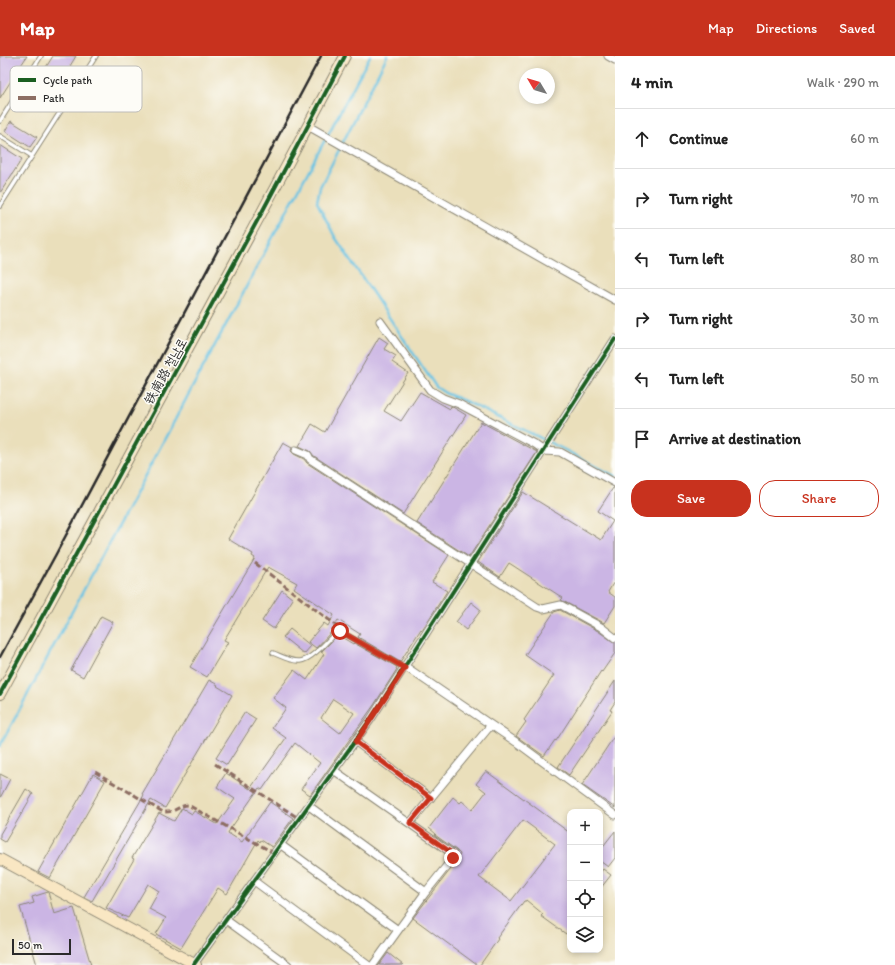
<!DOCTYPE html>
<html lang="en">
<head>
<meta charset="utf-8">
<style>
  :root { --surface:#fff; --page:#f2f2f2; --text:#222; --muted:#767676; --line:#e0e0e0; --accent:#c8321e }
  body { margin:0; font-family:Itim,"LXGW WenKai TC","Poor Story",sans-serif; background:var(--page); color:var(--text) }
  .controls { position:absolute; right:12px; bottom:12px; display:grid; overflow:hidden; border-radius:8px; box-shadow:0 2px 6px #0003 }
  .controls button { width:36px; height:36px; display:grid; place-items:center; padding:0; border:0; border-bottom:1px solid var(--line); background:var(--surface); color:var(--text); font:20px sans-serif }
  .compass { position:absolute; left:519px; top:12px; width:36px; height:36px; border-radius:50%; background:var(--surface); box-shadow:0 2px 6px #0003; rotate:308deg }
  .scale { position:absolute; left:12px; bottom:10px; width:59px; box-sizing:border-box; padding-left:4px; border:2px solid #2b2b2b; border-top:0; font-size:11px; line-height:14px; white-space:nowrap; color:#2b2b2b; -webkit-text-stroke:3px #fdfcf7; paint-order:stroke }
  .stop { position:absolute; width:12px; height:12px; margin:-9px; border:3px solid #c8321e; border-radius:50%; background:#fff }
  .stop.end { background:#c8321e; border-color:#fff; box-shadow:0 1px 4px #0008 }
  .list { margin:0; padding:0; list-style:none }
  h2 { display:flex; justify-content:space-between; align-items:center; height:52px; margin:0; padding:0 16px; font-size:17px }
  h2 small { font-size:13px; font-weight:400; color:var(--muted) }
  .list li { display:grid; grid-template-columns:26px 1fr auto; gap:12px; align-items:center; box-sizing:border-box; height:60px; padding:0 16px; border-top:1px solid var(--line) }
  .list b { display:block; font-size:15px; white-space:nowrap }
  .list em { font-size:13px; font-style:normal; color:var(--muted) }
  .actions { display:flex; gap:8px; padding:12px 16px }
  .actions a { flex:1; padding:9px 0; border:1px solid var(--accent); border-radius:16px; text-align:center; font-size:14px; color:var(--accent) }
  .actions .main { background:var(--accent); color:#fff }
  .icon { flex:none; width:22px; height:22px; fill:none; stroke:currentColor; stroke-width:2; stroke-linecap:round; stroke-linejoin:round }
  .map { position:relative; flex:none; width:615px; height:909px; overflow:hidden }
  header { display:flex; align-items:center; gap:24px; box-sizing:border-box; height:56px; padding:0 20px; background:var(--accent); color:#fff }
  header strong { font-size:19px }
  nav { display:flex; gap:22px; margin-inline-start:auto; font-size:14px }
  main { display:flex }
  aside { flex:1; background:var(--surface) }
  .map>svg:first-child { display:block }
</style>
</head>
<body>
<header>
<strong>Map</strong>
<nav><a>Map</a><a>Directions</a><a>Saved</a></nav>
</header>
<main>
<div class="map">
<svg width="615" height="909" viewBox="0 0 615 909">
  <rect width="100%" height="100%" fill="#fdfcf7"/>
  <filter id="ink" filterUnits="userSpaceOnUse"><feTurbulence type="fractalNoise" baseFrequency=".025" numOctaves="2"/><feDisplacementMap in="SourceGraphic" scale="8" xChannelSelector="R" yChannelSelector="G"/><feConvolveMatrix kernelMatrix="1 2 1 2 8 2 1 2 1" color-interpolation-filters="sRGB"/></filter>
  <filter id="wash" filterUnits="userSpaceOnUse"><feTurbulence type="fractalNoise" baseFrequency=".012" numOctaves="4" result="noise"/><feDisplacementMap in="SourceGraphic" scale="16" xChannelSelector="R" yChannelSelector="G"/><feGaussianBlur stdDeviation="0.9" result="paint"/><feColorMatrix in="noise" values="0 0 0 0 0 0 0 0 0 0 0 0 0 0 0 0 0 1.4 0 .05"/><feComposite in="paint" operator="in"/></filter>
  <g filter="url(#wash)">
    <rect width="100%" height="100%" fill="#eadfbb"/>
    <g fill="none" stroke-linecap="round" stroke-linejoin="round">
      <path stroke="#66c3e4" stroke-width="2.5" d="M387,0L320,131L317,146L335,181L436,331L445,337L467,346L567,395L615,420
        M0,690L370,0"/>
    </g>
    <g id="blocks">
      <path fill="#cbb5e4" fill-rule="evenodd" d="M0,0H27L0,42Z
        M53,0H76L70,10L79,16L59,48L33,32Z
        M11,65L37,81L30,91L5,75Z
        M0,89L22,103L0,137Z
        M379,281L388,287L384,293L396,300L392,306L408,317L384,355L401,365L420,336L450,353L451,350L466,359L403,458L314,400L310,395L299,390L312,368L325,376Z
        M481,366L537,396L469,501L417,467Z
        M283,386L292,391L291,395L294,398L304,403L307,407L449,499L432,526L447,535L422,574L421,573L400,606L358,581L360,578L338,564L331,574L332,575L316,592L308,586L324,567L328,570L334,559L294,532L297,527L268,511L224,584L228,586L207,621L190,611L255,502L252,500L253,498L228,483Z
        M613,432H615V524L608,536L615,541V550L604,567L561,544L563,542L509,507L500,521L478,506L523,436L601,484L613,465L598,455Z
        M282,534L293,543L274,573L262,565Z
        M471,546L481,554L466,574L456,566Z
        M560,554L598,575L615,587V597L602,616L601,615L556,685L555,684L544,700L516,680L526,666L524,664L554,619L525,599L554,556Z
        M101,560L113,566L83,621L71,614Z
        M290,573L311,590L304,598L283,581Z
        M338,579L353,588L354,587L397,611L396,613H397L374,649L310,739L301,733L320,707L295,687L262,734L259,732L229,775L228,777L242,786L270,746L293,762L272,791L261,784L260,786L258,784L227,838L218,832L181,892L156,878L166,862L149,853L159,835L148,828L128,862L106,852L134,803L132,802L159,757L174,765L182,752L192,758L194,755L217,768L235,743L217,731L226,717L250,733L286,682L272,672L286,652L273,642L294,614L307,624L324,598L321,596ZM333,643L354,657L340,677L321,662Z
        M209,624L218,629L217,630L232,639L165,752L151,744L92,845L84,841L144,739L142,738Z
        M615,625V646L610,654L612,655L569,719L558,711Z
        M245,656L256,663L227,709L216,702Z
        M615,679V752L582,729Z
        M486,715L570,777V873L566,878L541,860L543,858L526,844V845H524L497,882L498,883L487,899L480,909H477L413,862L457,805L460,798L456,794L435,779L436,778L429,772L453,741L460,747L462,745L472,754L486,736L476,728ZM523,764L555,788L511,845L479,821Z
        M0,718L10,723L0,742Z
        M93,718L105,725L50,822L38,816Z
        M26,733L33,738L5,786L0,783V778Z
        M615,775V802L608,811L600,805V794Z
        M603,813L611,819L600,833V817Z
        M48,836L54,858L74,852L91,909H37L20,851L34,847L32,841Z
        M388,897L403,909H379Z"/>
    </g>
  </g>
  <g filter="url(#ink)">
    <use href="#blocks" fill-opacity="0" stroke="#8a8573" stroke-width="1"/>
    <g fill="none" stroke-linecap="round" stroke-linejoin="round">
      <defs>
        <path id="lane" d="M0,65L41,0
          M0,80L32,100
          M0,150L96,0
          M273,597C281,600 291,606 300,605C311,605 330,582 337,575H340L405,612"/>
        <path id="street" d="M608,0L615,4
          M308,70L615,244
          M380,265L430,334L443,342L459,348L534,388L544,395L560,396L615,427
          M296,394L308,399L310,403L537,551L543,553L561,549L601,571L615,582
          M406,611L516,686L615,759
          M356,686L431,742
          M335,715L453,798V802L425,837L373,909
          M309,750L426,836
          M410,767L491,669
          M281,789L398,874
          M254,825L368,909
          M226,864L288,909
          M194,908L371,663L615,283"/>
        <path id="secondary" d="M0,638L262,156L345,0
          M0,803L196,909"/>
      </defs>
      <use href="#lane" stroke="#8a8573" stroke-width="5.5"/>
      <use href="#street" stroke="#8a8573" stroke-width="9"/>
      <use href="#secondary" stroke="#8a8573" stroke-width="12"/>
      <use href="#lane" stroke="#fff" stroke-width="3.5"/>
      <use href="#street" stroke="#fff" stroke-width="7"/>
      <use href="#secondary" stroke="#f9e7c3" stroke-width="10"/>
      <path stroke="#2b2b2b" stroke-width="2.5" d="M0,601L56,498L321,0"/>
      <path stroke="#8d6e63" stroke-width="3" stroke-dasharray="6 3" stroke-linecap="butt" d="M255,507L337,570L340,575
        M215,708L300,763
        M95,716L163,756C176,757 179,749 188,749L274,797"/>
      <defs>
        <path id="cycleway" d="M0,638L262,156L345,0
          M194,908L371,663L615,283"/>
      </defs>
      <use href="#cycleway" stroke="#fdfcf7" stroke-width="6"/>
      <use href="#cycleway" stroke="#1b5e20" stroke-width="4"/>
    </g>
  </g>
  <g fill="none" stroke-linecap="round" stroke-linejoin="round" filter="url(#ink)">
    <path stroke="#c8321e" stroke-width="5" d="M340,575L405,612L356,686L431,742L410,767L453,798V802"/>
  </g>
  <g text-anchor="middle" stroke-width="3" stroke-linejoin="round" paint-order="stroke">
    <g font-size="13" fill="#2b2b2b" stroke="#fdfcf7">
      <text transform="translate(165 315) rotate(-61)" y="5">铁南路 철남로</text>
    </g>
  </g>
  <rect x="10" y="10" width="132" height="46" rx="6" fill="#fdfcf7" stroke="#bebdba" stroke-width="1"/>
  <rect x="18" y="22" width="18" height="4" fill="#1b5e20"/>
  <rect x="18" y="40" width="18" height="4" fill="#8d6e63"/>
  <g font-size="11" fill="#2b2b2b">
    <text x="43" y="28">Cycle path</text>
    <text x="43" y="46">Path</text>
  </g>
</svg>
<div class="controls">
<button>+</button>
<button>−</button>
<button><svg class="icon" aria-label="locate" viewBox="0 0 24 24"><circle cx="12" cy="12" r="6"/><path d="M12 2v4M12 18v4M2 12h4M18 12h4"/></svg></button>
<button><svg class="icon" aria-label="layers" viewBox="0 0 24 24"><path d="M12 4l9 5-9 5-9-5zM3 14l9 5 9-5"/></svg></button>
</div>
<svg class="compass" viewBox="-18 -18 36 36"><path d="M0-13l5 13h-10z" fill="#e53935"/><path d="M0 13l5-13h-10z" fill="#767676"/></svg>
<div class="scale">50 m</div>
<div class="stop" style="left:340px;top:575px"></div>
<div class="stop end" style="left:453px;top:802px"></div>
</div>
<aside>
<h2>4 min<small>Walk · 290 m</small></h2>
<ul class="list">
<li><svg class="icon" aria-label="ahead" viewBox="0 0 24 24"><path d="M12 20V5M6 11l6-6 6 6"/></svg><div><b>Continue</b></div><em>60 m</em></li>
<li><svg class="icon" aria-label="right" viewBox="0 0 24 24"><path d="M7 20v-9h11M14 6l5 5-5 5"/></svg><div><b>Turn right</b></div><em>70 m</em></li>
<li><svg class="icon" aria-label="left" viewBox="0 0 24 24"><path d="M17 20v-9H6M10 6l-5 5 5 5"/></svg><div><b>Turn left</b></div><em>80 m</em></li>
<li><svg class="icon" aria-label="right" viewBox="0 0 24 24"><path d="M7 20v-9h11M14 6l5 5-5 5"/></svg><div><b>Turn right</b></div><em>30 m</em></li>
<li><svg class="icon" aria-label="left" viewBox="0 0 24 24"><path d="M17 20v-9H6M10 6l-5 5 5 5"/></svg><div><b>Turn left</b></div><em>50 m</em></li>
<li><svg class="icon" aria-label="arrive" viewBox="0 0 24 24"><path d="M6 21V4h12l-3 4 3 4H6"/></svg><div><b>Arrive at destination</b></div></li>
</ul>
<div class="actions"><a class="main">Save</a><a>Share</a></div>
</aside>
</main>
</body>
</html>
